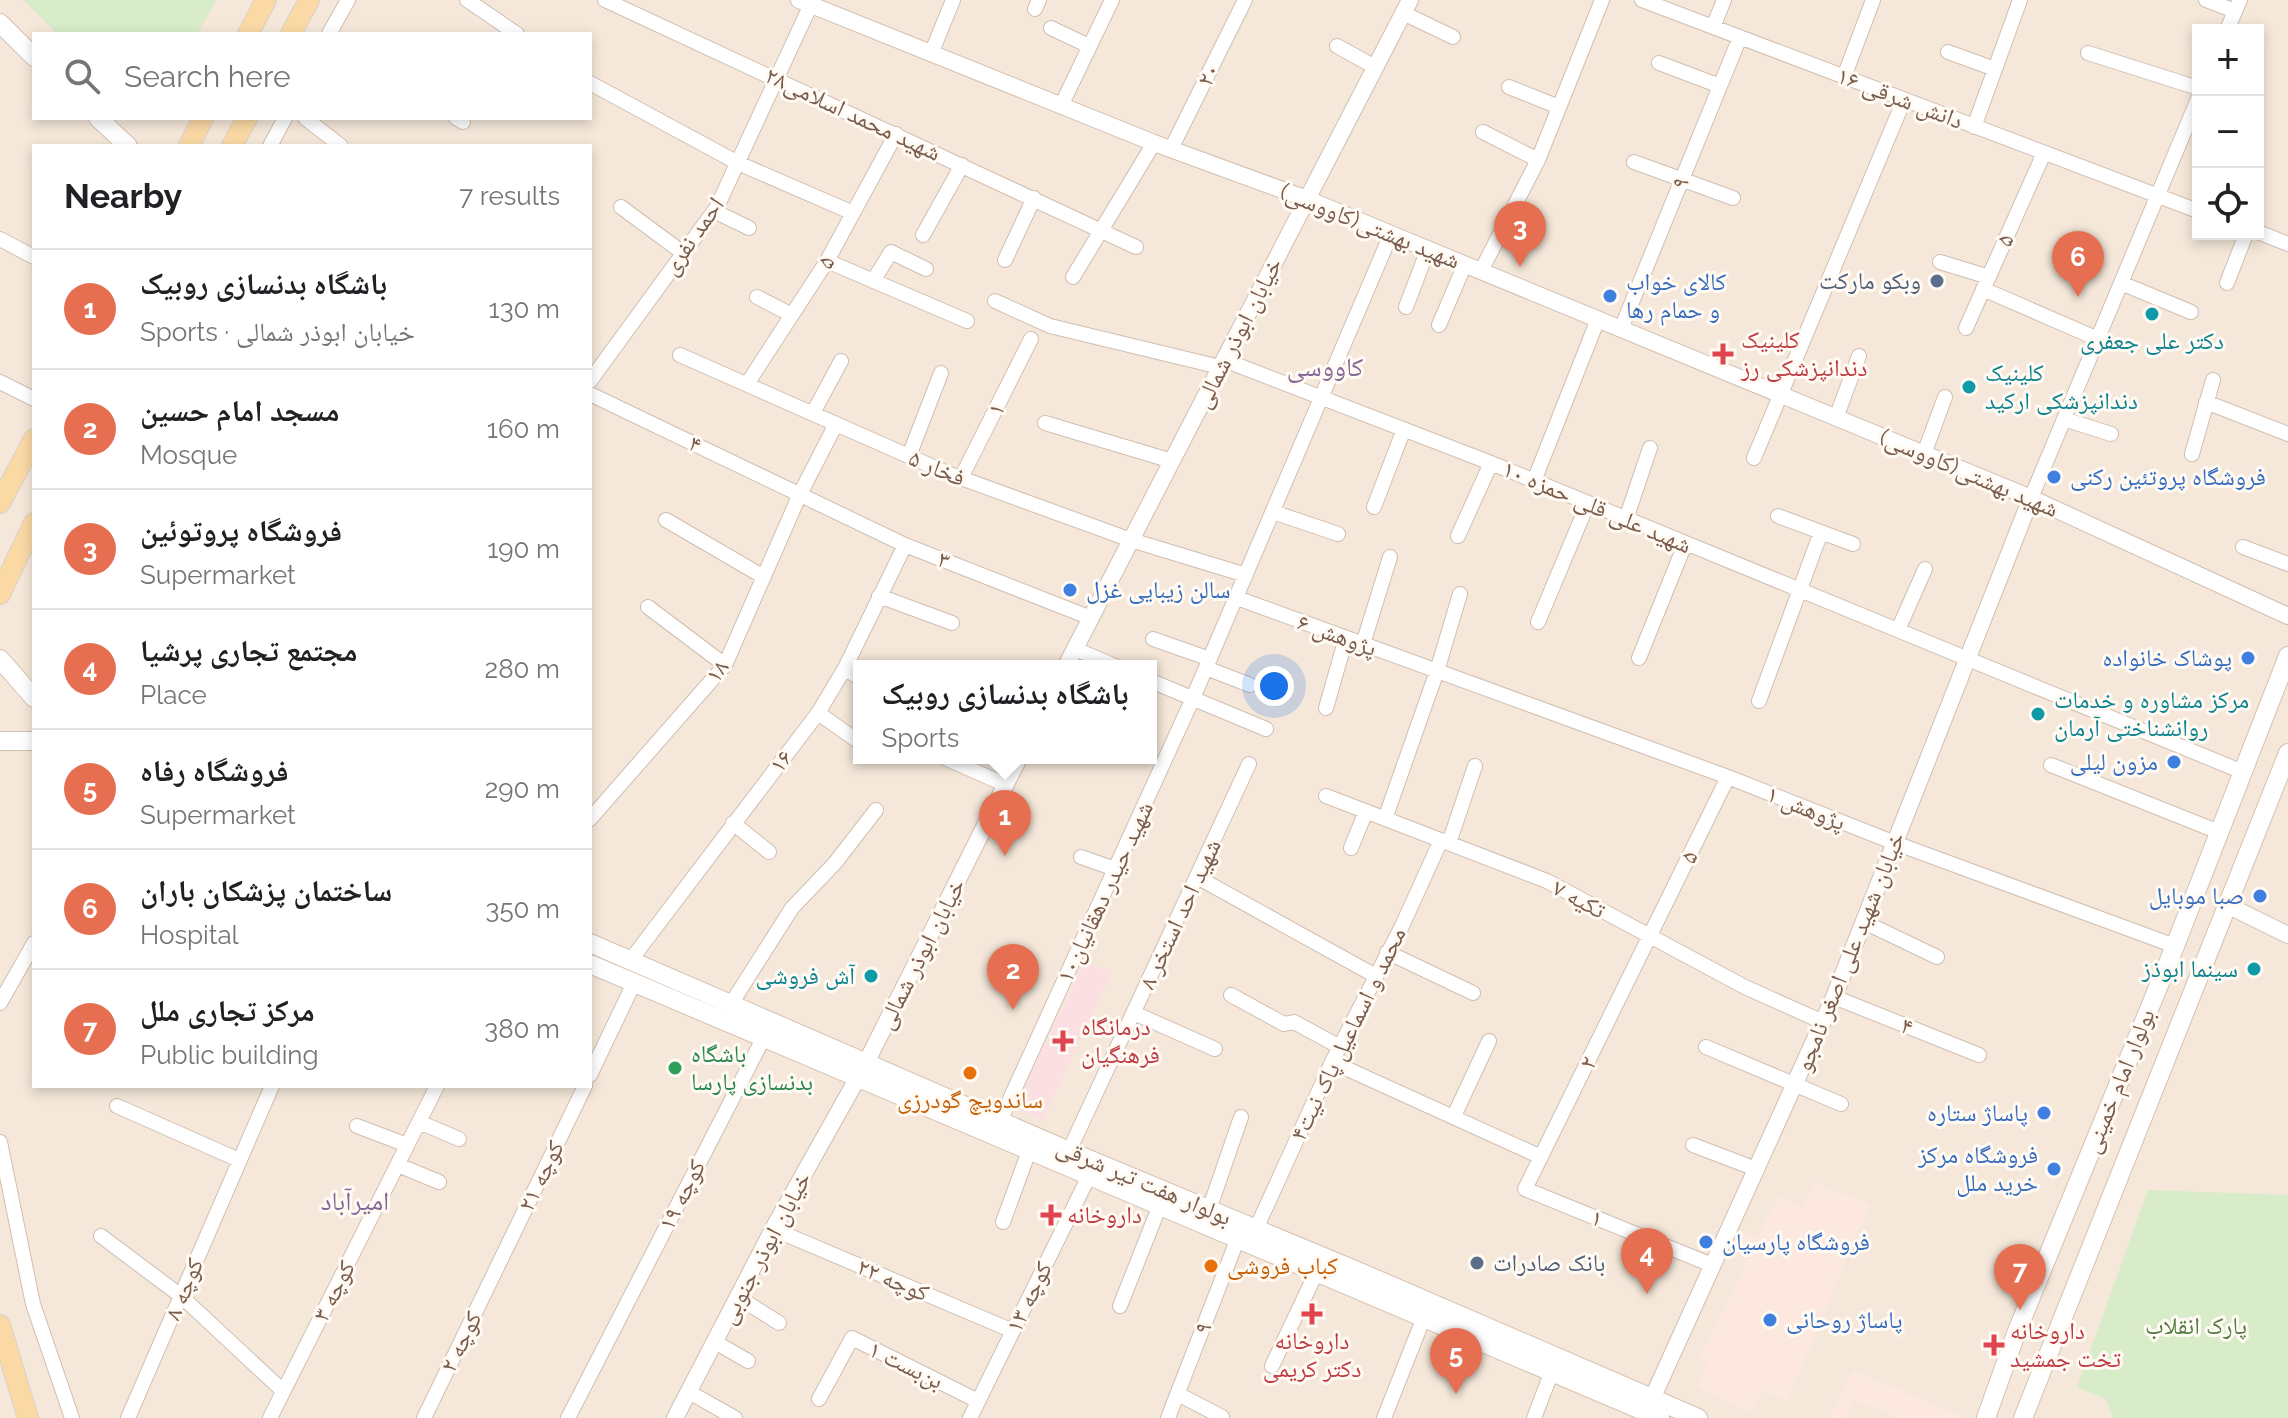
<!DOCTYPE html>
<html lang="en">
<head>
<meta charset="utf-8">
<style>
  :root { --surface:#fff; --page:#f2f2f2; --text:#202124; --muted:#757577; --line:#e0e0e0; --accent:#e76f51 }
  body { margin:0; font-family:Raleway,"Noto Naskh Arabic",sans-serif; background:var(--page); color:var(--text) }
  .controls { position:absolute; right:24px; top:24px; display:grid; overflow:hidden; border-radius:0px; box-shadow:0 4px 12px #0003 }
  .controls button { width:72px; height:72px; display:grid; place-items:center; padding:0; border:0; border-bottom:2px solid var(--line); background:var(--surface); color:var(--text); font:40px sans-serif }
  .you { position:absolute; left:1274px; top:686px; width:28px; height:28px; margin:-20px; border:6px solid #fff; border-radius:50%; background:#1a73e8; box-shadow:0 0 0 12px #1a73e833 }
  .badge { display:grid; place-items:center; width:52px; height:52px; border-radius:50%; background:var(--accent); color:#fff; font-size:26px; font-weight:700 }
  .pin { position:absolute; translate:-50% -66px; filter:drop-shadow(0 2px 4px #0008) }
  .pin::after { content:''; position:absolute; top:42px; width:28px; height:24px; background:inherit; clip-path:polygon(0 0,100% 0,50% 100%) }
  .popup { position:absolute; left:853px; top:660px; width:304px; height:104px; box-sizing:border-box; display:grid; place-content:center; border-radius:0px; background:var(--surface); filter:drop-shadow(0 2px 6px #0005); font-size:26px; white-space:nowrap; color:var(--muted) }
  .popup b { font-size:30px; color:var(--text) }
  .popup::after { content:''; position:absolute; left:50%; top:100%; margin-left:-16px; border:16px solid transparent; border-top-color:var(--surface) }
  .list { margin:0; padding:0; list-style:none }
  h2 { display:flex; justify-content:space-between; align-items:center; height:104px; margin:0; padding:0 32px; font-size:34px }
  h2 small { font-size:26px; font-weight:400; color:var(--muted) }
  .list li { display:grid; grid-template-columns:52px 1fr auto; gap:24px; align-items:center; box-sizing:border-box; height:120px; padding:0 32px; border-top:2px solid var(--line) }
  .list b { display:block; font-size:30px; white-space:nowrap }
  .list p { margin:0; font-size:26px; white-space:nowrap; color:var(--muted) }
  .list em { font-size:26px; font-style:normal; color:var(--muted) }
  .icon { flex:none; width:44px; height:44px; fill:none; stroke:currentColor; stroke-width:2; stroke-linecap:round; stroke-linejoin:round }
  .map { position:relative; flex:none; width:2288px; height:1418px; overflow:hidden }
  .search { position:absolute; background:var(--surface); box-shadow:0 4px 12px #0003; left:32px; top:32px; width:560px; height:88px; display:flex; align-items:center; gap:20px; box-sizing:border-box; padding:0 28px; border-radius:0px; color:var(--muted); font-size:30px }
  .panel { position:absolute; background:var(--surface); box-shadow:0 4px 12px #0003; left:32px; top:144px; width:560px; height:944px; border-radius:0px }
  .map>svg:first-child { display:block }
</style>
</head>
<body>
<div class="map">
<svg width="2288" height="1418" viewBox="0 0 2288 1418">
  <rect width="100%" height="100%" fill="#fdf6ec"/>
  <path fill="#f5e8da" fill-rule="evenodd" d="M0,0H2288V1418H0ZM2198,30H2258V234H2198ZM34,34H590V118H34ZM34,146H590V1086H34ZM859,666H1151V758H859Z"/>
  <path fill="#fde8e0" d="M1814,1182L1869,1205L1788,1400L1764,1391L1751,1414L1697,1387L1708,1366L1699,1356L1731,1296L1751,1249L1737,1242L1741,1231L1757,1237L1779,1197L1803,1208Z
    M1852,1370L1966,1418H1897L1854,1399L1845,1418H1830Z"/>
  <path fill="#fbdfe3" d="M1085,961L1111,973L1042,1120L1015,1108Z"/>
  <path fill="#d8ecc9" d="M23,0H216L198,34H57Z
    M2148,1190L2288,1195V1418H2113L2106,1399L2077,1387Z"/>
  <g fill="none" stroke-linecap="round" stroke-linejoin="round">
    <defs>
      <path id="minor" d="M467,0L517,34
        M605,0L1136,247
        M1642,0L2198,211
        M2206,0L2235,11
        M1035,9L1039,0
        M1403,13L1453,37
        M1713,27L1724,0
        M1051,28L1089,46
        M2227,30L2240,0
        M329,34L348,0
        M1337,46L1375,67
        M1948,52L1995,69
        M2088,53L2198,88
        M931,54L953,0
        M1659,63L1720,86
        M1844,77L1873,0
        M590,83L738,163L853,213
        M1509,87L1559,107
        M1061,106L1112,0
        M305,118L341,146
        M456,118L463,122
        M1974,127L2020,0
        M1483,132L1538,160
        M270,146L285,118
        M1171,149L1245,0
        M1634,162L1733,198
        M621,207L683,253
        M714,211L749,228
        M2258,232L2288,244
        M923,235L962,165
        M0,239L34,257
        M1005,260L1034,198
        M827,261L967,321
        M1940,262L1989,277
        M1481,271L1538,160L1602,0
        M1073,277L1154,143
        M873,281L891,252L926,269
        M2121,283L2191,312
        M2227,283L2246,234
        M1983,289L2098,339
        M757,297L792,315
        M995,301L1050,326L1220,367
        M1406,307L1428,249
        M1439,325L1465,264
        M1966,328L2044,153
        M1621,329L1740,37
        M680,355L947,473L1131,540L1246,575
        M1224,360L1491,463L2243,772
        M590,381L717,207L813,0
        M0,382L34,399
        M747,384L827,261L896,134
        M590,394L905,545L1091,618
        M2206,402L2288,434
        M813,413L841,361
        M1836,418L1859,356
        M2064,419L2111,434
        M1045,423L1172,461
        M1924,454L1945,397
        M2192,454L2213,380
        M909,456L941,373
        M1754,458L1904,100
        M961,478L1031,339
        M1534,481L1598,319
        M2031,498L2198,99
        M1374,507L1404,429
        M1273,512L1338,534
        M1778,516L1853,544
        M1626,519L1650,448
        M666,520L764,577
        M1458,536L1491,463
        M2243,547L2288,564
        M879,596L952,623
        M1237,598L1728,777L1895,843L2175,946
        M648,607L725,665
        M1538,622L1588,503
        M1898,630L1925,569
        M1153,639L1210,659
        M1363,644L1390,557
        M1075,649L1115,666
        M1639,658L1685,544
        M845,668L859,678
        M1206,668L1250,685
        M1151,681L1266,729
        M1759,701L1821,532
        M1326,708L1346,638
        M818,713L859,742
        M945,758L1006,785
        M2051,765L2219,832
        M1326,796L1547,881L1745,987L1823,1022
        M590,819L725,665L800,494L836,424
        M1385,819L1437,671L1460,594
        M733,823L769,852
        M1449,843L1475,766
        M1351,848L1366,811
        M1081,857L1115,869
        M1197,877L1374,975
        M1864,922L1937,957
        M1387,952L1473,993
        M630,961L818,713L845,668L905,545
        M1231,995L1284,1024L1294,1022L1340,1047
        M1834,997L1979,1055
        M0,1003L34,943
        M731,1004L792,908L835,863L876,810
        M1134,1013L1215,1049
        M1706,1047L1841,1104
        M1332,1062L1541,1157
        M590,1075L634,983
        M117,1106L239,1160
        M1454,1116L1489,1041
        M1000,1121L1193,698L1391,234
        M419,1122L459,1139
        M357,1126L407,1145
        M0,1142L33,1304L72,1418
        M1693,1145L1756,1169
        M1069,1151L1249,764
        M398,1165L439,1182
        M1209,1210L1241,1117
        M1003,1222L1029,1151
        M773,1229L1013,1331
        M1256,1229L1332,1062L1402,926L1441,840
        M101,1236L181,1296L283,1391
        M1712,1265L1525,1189L1728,777
        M738,1297L779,1323
        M1120,1306L1160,1205
        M715,1342L748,1361
        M1272,1366L1317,1271
        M689,1392L735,1418
        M1178,1394L1222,1417
        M819,1399L852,1338L978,1401
        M128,1418L272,1086
        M270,1418L437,1086
        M424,1418L585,1086
        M568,1418L763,1039
        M970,1418L1089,1176
        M1168,1418L1238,1238
        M1384,1418L1424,1317
        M1534,1418L1552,1371"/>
      <path id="tertiary" d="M799,0L1154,143L1307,199L1391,234L2031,498L2288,616
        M1066,666L1410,0
        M2227,905L2288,935
        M1652,1399L1834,997L2031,498
        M675,1418L773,1229L866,1063L1019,758"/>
      <path id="secondary" d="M0,23L34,57
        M98,118L128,146
        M0,659L34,698
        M0,741H34
        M590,943L1069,1151L1355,1270L1698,1418
        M590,964L1660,1418
        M1986,1418L2017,1331L2175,946L2288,656
        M2023,1418L2288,753"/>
      <path id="primary" d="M248,34L266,0
        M291,34L309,0
        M189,146L203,118
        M232,146L247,118
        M0,503L34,439
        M0,594L34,523
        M0,1325L28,1418"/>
    </defs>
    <use href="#minor" stroke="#d1beb0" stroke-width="16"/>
    <use href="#tertiary" stroke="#d1beb0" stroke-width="18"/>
    <use href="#secondary" stroke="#d6c0b0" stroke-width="20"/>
    <use href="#primary" stroke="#dad1cd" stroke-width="22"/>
    <use href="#minor" stroke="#fff" stroke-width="14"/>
    <use href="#tertiary" stroke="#fff" stroke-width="16"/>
    <use href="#secondary" stroke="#fff" stroke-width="18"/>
    <use href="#primary" stroke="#fbd9a5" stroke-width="20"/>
  </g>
  <g fill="#5c6f8a" stroke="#fffaf3" stroke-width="3">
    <circle cx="1937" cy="281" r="8"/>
    <circle cx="1477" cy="1263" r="8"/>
  </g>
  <g fill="#3f7fe0" stroke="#fffaf3" stroke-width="3">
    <circle cx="1610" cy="296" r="8"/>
    <circle cx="2054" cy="477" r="8"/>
    <circle cx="1070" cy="590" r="8"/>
    <circle cx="2248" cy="658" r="8"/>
    <circle cx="2174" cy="762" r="8"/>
    <circle cx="2260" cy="896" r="8"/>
    <circle cx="2044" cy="1113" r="8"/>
    <circle cx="2054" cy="1169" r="8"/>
    <circle cx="1706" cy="1242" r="8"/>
    <circle cx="1770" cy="1320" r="8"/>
  </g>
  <g fill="#0f9aa8" stroke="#fffaf3" stroke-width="3">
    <circle cx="2152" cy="314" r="8"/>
    <circle cx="1969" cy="387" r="8"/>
    <circle cx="2038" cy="714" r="8"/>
    <circle cx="2254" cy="969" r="8"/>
    <circle cx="871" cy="976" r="8"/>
  </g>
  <g fill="#e0444e" stroke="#fffaf3" stroke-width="3">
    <path d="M1719 342h8v8h8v8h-8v8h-8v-8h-8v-8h8z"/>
    <path d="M1059 1029h8v8h8v8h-8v8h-8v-8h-8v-8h8z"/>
    <path d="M1047 1203h8v8h8v8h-8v8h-8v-8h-8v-8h8z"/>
    <path d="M1308 1302h8v8h8v8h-8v8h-8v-8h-8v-8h8z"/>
    <path d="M1990 1333h8v8h8v8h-8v8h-8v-8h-8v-8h8z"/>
  </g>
  <circle fill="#2e9e5b" stroke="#fffaf3" stroke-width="3" cx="675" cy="1068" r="8"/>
  <g fill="#e8710a" stroke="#fffaf3" stroke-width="3">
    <circle cx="970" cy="1073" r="8"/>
    <circle cx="1211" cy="1266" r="8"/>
  </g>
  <g text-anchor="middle" stroke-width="6" stroke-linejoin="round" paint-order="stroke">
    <g font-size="24" fill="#7a5c4d" stroke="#fffaf3">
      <text transform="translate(1208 75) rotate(-64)" y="8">۲۰</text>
      <text transform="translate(1900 98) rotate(21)" y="8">دانش شرقی ۱۶</text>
      <text transform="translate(853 114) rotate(25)" y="8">شهید محمد اسلامی۲۸</text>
      <text transform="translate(1680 183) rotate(-68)" y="8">۹</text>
      <text transform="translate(1370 226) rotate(22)" y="8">شهید بهشتی(کاووسی)</text>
      <text transform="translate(693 236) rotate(-55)" y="8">احمد نفری</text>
      <text transform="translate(2005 240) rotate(-66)" y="8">۵</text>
      <text transform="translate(826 262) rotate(-59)" y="8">۵</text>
      <text transform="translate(1238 333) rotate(-63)" y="8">خیابان ابوذر شمالی</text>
      <text transform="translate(996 409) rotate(-63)" y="8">۱</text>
      <text transform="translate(695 444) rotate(26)" y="8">۴</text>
      <text transform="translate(937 468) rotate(23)" y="8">فخار ۵</text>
      <text transform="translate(1969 473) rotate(23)" y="8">شهید بهشتی(کاووسی)</text>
      <text transform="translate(1597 507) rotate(23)" y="8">شهید علی قلی حمزه ۱۰</text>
      <text transform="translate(944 560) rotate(21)" y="8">۳</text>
      <text transform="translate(1337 635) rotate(20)" y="8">پژوهش ۶</text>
      <text transform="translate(717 671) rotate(-54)" y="8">۱۸</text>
      <text transform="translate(781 761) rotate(-52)" y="8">۱۶</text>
      <text transform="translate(1806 808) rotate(22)" y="8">پژوهش ۱</text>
      <text transform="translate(1689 857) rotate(-64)" y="8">۵</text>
      <text transform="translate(1105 892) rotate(-65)" y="8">شهید حیدر دهقانیان۱۰</text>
      <text transform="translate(1579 899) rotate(28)" y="8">تکیه ۷</text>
      <text transform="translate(1180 914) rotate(-65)" y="8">شهید احد استخر ۸</text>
      <text transform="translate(1850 952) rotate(-68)" y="8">خیابان شهید علی اصغر نامجو</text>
      <text transform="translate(921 954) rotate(-63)" y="8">خیابان ابوذر شمالی</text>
      <text transform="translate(1907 1026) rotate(22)" y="8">۴</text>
      <text transform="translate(1348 1034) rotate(-64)" y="8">محمد و اسماعیل پاک نیت۴</text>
      <text transform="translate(1588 1063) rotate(-64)" y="8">۲</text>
      <text transform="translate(2119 1081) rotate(-68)" y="8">بولوار امام خمینی</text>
      <text transform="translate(541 1176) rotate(-64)" y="8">کوچه ۲۱</text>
      <text transform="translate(1144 1182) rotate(23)" y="8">بولوار هفت تیر شرقی</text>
      <text transform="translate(682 1195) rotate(-63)" y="8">کوچه ۱۹</text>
      <text transform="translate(1597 1218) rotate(22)" y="8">۱</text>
      <text transform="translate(765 1248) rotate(-62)" y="8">خیابان ابوذر جنوبی</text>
      <text transform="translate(893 1280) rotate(23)" y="8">کوچه ۲۲</text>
      <text transform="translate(184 1289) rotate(-67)" y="8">کوچه ۸</text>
      <text transform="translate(334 1291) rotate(-63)" y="8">کوچه ۳</text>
      <text transform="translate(1029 1297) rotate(-64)" y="8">کوچه ۱۳</text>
      <text transform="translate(1203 1328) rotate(-69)" y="8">۹</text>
      <text transform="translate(461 1342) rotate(-64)" y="8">کوچه ۲</text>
      <text transform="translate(906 1365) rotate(26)" y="8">بن‌بست ۱</text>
    </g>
    <g font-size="24" fill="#4e5e75" stroke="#fffaf3" text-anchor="end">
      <text x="1921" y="289">وبکو مارکت</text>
      <text x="1493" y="1271" text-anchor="start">بانک صادرات</text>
    </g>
    <g font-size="24" fill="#366cbe" stroke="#fffaf3" text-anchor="start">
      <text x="1626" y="290">کالای خواب<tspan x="1626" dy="28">و حمام رها</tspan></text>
      <text x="2070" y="485">فروشگاه پروتئین رکنی</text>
      <text x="1086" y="598">سالن زیبایی غزل</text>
      <text x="2232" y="666" text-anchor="end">پوشاک خانواده</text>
      <text x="2158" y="770" text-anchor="end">مزون لیلی</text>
      <text x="2244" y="904" text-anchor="end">صبا موبایل</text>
      <text x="2028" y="1121" text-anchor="end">پاساژ ستاره</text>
      <text x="2038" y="1163" text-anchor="end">فروشگاه مرکز<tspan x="2038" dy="28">خرید ملل</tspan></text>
      <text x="1722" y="1250">فروشگاه پارسیان</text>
      <text x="1786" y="1328">پاساژ روحانی</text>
    </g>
    <g font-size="24" fill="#be3a42" stroke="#fffaf3" text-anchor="start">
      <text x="1741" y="348">کلینیک<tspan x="1741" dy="28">دندانپزشکی رز</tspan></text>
      <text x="1081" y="1035">درمانگاه<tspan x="1081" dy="28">فرهنگیان</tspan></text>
      <text x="1067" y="1223">داروخانه</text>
      <text x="2010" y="1339">داروخانه<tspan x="2010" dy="28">تخت جمشيد</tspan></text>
      <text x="1312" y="1349" text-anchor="middle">داروخانه<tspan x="1312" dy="28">دکتر کریمی</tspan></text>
    </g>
    <g font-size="24" fill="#0d838f" stroke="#fffaf3" text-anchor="start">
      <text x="2152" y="349" text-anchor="middle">دکتر علی جعفری</text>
      <text x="1985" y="381">کلینیک<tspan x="1985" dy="28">دندانپزشکی ارکید</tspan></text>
      <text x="2054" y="708">مرکز مشاوره و خدمات<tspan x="2054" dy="28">روانشناختی آرمان</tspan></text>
      <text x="2238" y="977" text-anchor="end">سینما ابوذز</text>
      <text x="855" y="984" text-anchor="end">آش فروشی</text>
    </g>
    <g font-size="24" fill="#27864d" stroke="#fffaf3" text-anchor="start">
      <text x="691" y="1062">باشگاه<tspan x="691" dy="28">بدنسازی پارسا</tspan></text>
    </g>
    <g font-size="24" fill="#c56008" stroke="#fffaf3">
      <text x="970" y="1108">ساندویچ گودرزی</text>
      <text x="1227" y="1274" text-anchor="start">کباب فروشی</text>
    </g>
    <g font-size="24" fill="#537a41" stroke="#fffaf3">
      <text x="2196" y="1334">پارک انقلاب</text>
    </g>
    <g font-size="26" fill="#846695" stroke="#fffaf3">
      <text x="1325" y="376">کاووسی</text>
      <text x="355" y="1210">امیرآباد</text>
    </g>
  </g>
</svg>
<div class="controls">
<button>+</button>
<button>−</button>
<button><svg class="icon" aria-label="locate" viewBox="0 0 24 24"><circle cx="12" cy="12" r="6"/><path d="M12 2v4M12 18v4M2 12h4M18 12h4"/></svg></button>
</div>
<div class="you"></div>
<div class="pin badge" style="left:1005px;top:856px">1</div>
<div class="popup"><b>باشگاه بدنسازی روبیک</b>Sports</div>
<div class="pin badge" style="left:1013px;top:1010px">2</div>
<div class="pin badge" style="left:1520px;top:267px">3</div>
<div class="pin badge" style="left:1647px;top:1294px">4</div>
<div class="pin badge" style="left:1456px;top:1394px">5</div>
<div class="pin badge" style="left:2078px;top:297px">6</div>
<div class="pin badge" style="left:2020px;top:1310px">7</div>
<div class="search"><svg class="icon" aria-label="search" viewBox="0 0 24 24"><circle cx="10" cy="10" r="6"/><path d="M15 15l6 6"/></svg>Search here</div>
<section class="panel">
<h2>Nearby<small>7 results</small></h2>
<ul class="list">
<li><span class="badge">1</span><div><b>باشگاه بدنسازی روبیک</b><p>Sports · خیابان ابوذر شمالی</p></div><em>130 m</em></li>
<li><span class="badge">2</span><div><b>مسجد امام حسین</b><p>Mosque</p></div><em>160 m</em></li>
<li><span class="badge">3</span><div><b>فروشگاه پروتوئین</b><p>Supermarket</p></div><em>190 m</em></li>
<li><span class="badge">4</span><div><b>مجتمع تجاری پرشیا</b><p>Place</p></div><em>280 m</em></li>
<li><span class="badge">5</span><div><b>فروشگاه رفاه</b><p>Supermarket</p></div><em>290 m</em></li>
<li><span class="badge">6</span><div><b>ساختمان پزشکان باران</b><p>Hospital</p></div><em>350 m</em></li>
<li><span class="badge">7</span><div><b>مرکز تجاری ملل</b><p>Public building</p></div><em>380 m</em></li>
</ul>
</section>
</div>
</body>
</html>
